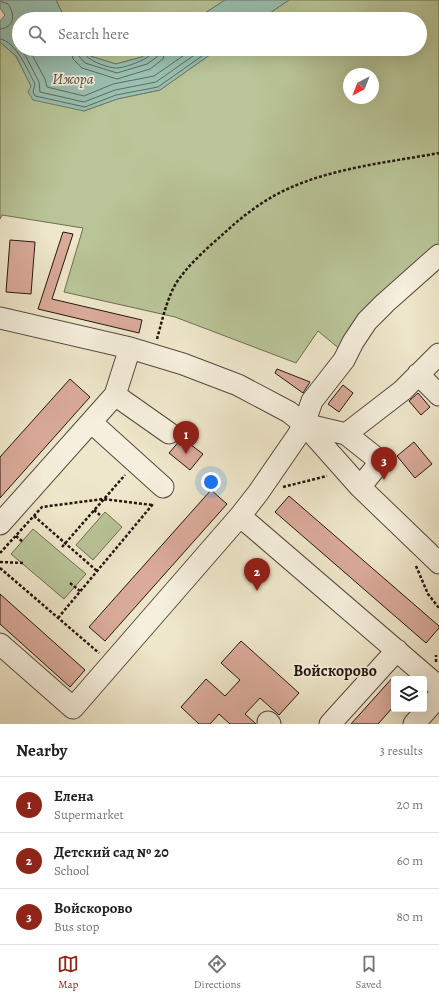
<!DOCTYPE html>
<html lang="en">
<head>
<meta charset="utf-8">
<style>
  :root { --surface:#fff; --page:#f6f6f6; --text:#202124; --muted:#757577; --line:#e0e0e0; --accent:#8f2418 }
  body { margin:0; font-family:Alegreya,serif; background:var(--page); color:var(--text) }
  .controls { position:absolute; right:12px; bottom:12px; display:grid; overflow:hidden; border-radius:4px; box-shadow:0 4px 16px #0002 }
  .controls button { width:36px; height:36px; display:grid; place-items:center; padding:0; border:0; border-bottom:1px solid var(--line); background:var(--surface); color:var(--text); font:20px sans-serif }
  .compass { position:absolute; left:343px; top:68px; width:36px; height:36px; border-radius:50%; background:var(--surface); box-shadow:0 4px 16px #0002; rotate:222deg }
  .you { position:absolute; left:211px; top:482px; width:14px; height:14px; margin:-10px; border:3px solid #fff; border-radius:50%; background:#1a73e8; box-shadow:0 0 0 6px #1a73e833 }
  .badge { display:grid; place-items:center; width:26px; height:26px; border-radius:50%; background:var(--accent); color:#fff; font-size:13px; font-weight:700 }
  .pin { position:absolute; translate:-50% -33px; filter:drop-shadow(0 1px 2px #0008) }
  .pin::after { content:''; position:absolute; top:21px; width:14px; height:12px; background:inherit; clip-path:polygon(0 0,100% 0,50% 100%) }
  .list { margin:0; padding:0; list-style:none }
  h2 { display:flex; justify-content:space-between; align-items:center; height:52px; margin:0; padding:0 16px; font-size:17px }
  h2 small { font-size:13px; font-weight:400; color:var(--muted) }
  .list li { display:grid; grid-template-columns:26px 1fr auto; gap:12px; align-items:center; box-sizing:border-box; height:56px; padding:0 16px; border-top:1px solid var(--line) }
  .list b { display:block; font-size:15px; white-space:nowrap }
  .list p { margin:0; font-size:13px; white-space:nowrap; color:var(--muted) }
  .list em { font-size:13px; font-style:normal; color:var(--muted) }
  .icon { flex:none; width:22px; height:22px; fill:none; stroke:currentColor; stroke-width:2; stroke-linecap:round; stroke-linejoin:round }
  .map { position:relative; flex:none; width:439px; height:724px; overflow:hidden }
  .search { position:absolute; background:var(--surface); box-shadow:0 4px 16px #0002; left:12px; right:12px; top:12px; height:44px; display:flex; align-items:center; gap:10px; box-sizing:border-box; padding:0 14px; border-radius:22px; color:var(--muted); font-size:15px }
  .sheet { height:220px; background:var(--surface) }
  nav { display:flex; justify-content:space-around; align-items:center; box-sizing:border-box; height:56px; border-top:1px solid var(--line); background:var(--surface); font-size:11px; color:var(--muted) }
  nav a { display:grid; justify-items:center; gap:2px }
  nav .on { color:var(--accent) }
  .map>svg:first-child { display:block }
</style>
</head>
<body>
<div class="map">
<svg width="439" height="724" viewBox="0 0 439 724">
  <rect width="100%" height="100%" fill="#efe7cb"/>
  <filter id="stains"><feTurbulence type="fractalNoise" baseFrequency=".005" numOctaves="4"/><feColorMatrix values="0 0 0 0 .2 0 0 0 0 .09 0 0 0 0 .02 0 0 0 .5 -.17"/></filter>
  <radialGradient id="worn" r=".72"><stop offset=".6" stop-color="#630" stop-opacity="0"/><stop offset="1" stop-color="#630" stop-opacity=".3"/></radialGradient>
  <path fill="#b9c598" stroke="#6e6e54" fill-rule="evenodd" d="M56,0H225L196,19H65Z
    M289,0H439V246L341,350L318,331L296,363L175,317L64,292L83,228L2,215L0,219V42L16,56L31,86L84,111L117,99L160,90L218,49H420V19H261ZM349,74H373V98H349Z
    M85,49H153L142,57L116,64L90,56Z
    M105,512L122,527L93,560L76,545Z
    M33,529L86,574L64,599L11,554Z"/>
  <path fill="#9ac1b2" stroke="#6b7d71" d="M0,0H56L65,19H19V49H85L90,56L116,64L142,57L153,49H218L160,90L117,99L84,111L33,100L28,92L31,86L16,56L0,42V21L5,15L0,8Z
    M225,0H289L261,19H196Z"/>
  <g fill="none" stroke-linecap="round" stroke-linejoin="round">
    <path stroke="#5f6c61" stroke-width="1" d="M0,1L8,4C15,14 15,28 0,29
      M0,39C16,41 28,71 35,84L33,92L35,96L85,107L116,95L158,87L212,49
      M22,49L39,82L40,92L84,102L115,90L156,82L203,49
      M29,49L45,79L47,87L84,96L113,84L154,76L193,49
      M71,49L73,59L82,68L117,79L150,69L163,59L166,49
      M77,49L78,55L85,63L117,73L147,64L157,57L160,49
      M82,49C83,59 105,67 115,68C123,69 154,58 155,49"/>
  </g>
  <path fill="#daab9a" stroke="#241610" d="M63,232L73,234L52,299L142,320L139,333L38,309Z
    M10,240L35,242L31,294L6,292Z
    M277,369L310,382L303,393L275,373Z
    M70,379L90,397L0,498V457Z
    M343,385L353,393L339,412L328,404Z
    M418,393L430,407L421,415L409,401Z
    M182,438L203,454L190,470L169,453Z
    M414,442L432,464L415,478L397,456Z
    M211,490L227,504L105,641L89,627Z
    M289,496L439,626V628L426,643L275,512Z
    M0,594L85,670L70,687L0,624Z
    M241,641L299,693L279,715L260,698L245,714L256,724H230L219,714L210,724H199L181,707L206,679L225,696L240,680L221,663Z
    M394,676V706L378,724H351Z"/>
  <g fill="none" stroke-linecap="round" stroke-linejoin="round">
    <defs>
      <path id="minor" d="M0,318L130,348L183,364L238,385L289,412L304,424L360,487L439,563
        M418,374L439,395
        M115,395L169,433
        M91,422L163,487
        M304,424L346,434L375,457L377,465L373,471L360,487
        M346,434L403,390L439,354
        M240,516L439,687
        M0,524L115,395L130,348
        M0,644L73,708L240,516L258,493L298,435L304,424L312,401L344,360L353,342L367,321L385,303L439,255
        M268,722L270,724
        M330,724L397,650
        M414,724L439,696"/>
    </defs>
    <use href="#minor" stroke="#574a3f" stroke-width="23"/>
    <path stroke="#241610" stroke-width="2.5" stroke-dasharray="3 2" stroke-linecap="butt" d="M157,339C162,321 166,302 175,285C185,268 206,249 221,236C236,222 254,207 272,197C320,169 385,163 439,153
      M283,487L327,476
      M94,510L100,515
      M34,516L97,571
      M16,536L23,542
      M62,547L125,475
      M0,553L42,507L103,499L152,505
      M0,562L24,563
      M416,566L428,594L439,608
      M0,568L99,653
      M70,583L80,591
      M58,618L153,504
      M436,662V655"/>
    <use href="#minor" stroke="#f5efdd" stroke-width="21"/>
  </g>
  <g text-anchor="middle" stroke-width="3.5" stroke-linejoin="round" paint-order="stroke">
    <g font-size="15" font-style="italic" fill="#4d5249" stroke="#f5efdd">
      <text x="73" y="84">Ижора</text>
    </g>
    <g font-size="16" font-weight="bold" fill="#241610" stroke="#f5efdd">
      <text x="335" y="676">Войскорово</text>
    </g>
  </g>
  <rect width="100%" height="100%" filter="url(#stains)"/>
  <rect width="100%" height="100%" fill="url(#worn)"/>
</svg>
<div class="controls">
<button><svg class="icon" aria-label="layers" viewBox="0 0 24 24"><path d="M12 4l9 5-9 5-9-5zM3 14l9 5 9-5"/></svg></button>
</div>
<svg class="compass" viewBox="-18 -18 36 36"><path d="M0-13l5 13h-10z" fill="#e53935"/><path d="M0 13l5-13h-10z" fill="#757577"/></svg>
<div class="you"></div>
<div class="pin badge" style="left:186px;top:454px">1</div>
<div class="pin badge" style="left:257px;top:591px">2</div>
<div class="pin badge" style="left:384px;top:480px">3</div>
<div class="search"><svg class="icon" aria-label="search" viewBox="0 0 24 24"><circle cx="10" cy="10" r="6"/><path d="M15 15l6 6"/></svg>Search here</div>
</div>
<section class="sheet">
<h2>Nearby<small>3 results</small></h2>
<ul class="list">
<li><span class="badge">1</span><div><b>Елена</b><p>Supermarket</p></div><em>20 m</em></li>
<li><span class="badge">2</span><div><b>Детский сад № 20</b><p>School</p></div><em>60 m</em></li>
<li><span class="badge">3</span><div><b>Войскорово</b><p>Bus stop</p></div><em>80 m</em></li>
</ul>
</section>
<nav>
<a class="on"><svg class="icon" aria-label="map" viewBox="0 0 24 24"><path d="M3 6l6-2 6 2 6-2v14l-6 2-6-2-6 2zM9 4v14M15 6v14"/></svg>Map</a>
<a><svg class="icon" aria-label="directions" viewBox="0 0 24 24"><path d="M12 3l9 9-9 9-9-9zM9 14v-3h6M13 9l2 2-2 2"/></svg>Directions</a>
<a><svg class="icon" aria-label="saved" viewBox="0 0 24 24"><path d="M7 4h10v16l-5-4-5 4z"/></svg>Saved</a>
</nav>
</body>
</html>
